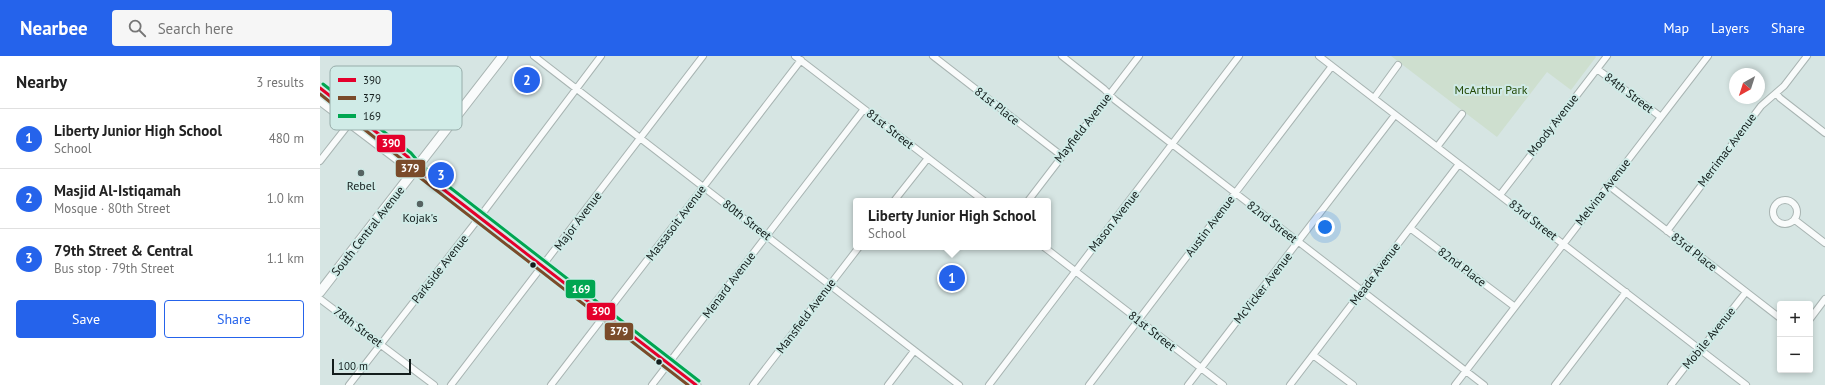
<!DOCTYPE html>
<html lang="en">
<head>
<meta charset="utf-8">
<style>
  :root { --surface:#fff; --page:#f6f6f6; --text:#222; --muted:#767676; --line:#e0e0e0; --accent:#2563eb }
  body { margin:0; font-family:"PT Sans",sans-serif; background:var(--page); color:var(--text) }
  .controls { position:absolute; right:12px; bottom:12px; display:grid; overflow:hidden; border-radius:4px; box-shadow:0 2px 6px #0003 }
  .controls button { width:36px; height:36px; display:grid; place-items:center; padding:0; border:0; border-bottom:1px solid var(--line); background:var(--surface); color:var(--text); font:20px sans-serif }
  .compass { position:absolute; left:1409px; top:12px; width:36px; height:36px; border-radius:50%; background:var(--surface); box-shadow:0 2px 6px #0003; rotate:219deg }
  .scale { position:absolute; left:12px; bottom:10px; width:79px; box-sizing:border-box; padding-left:4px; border:2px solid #131d1c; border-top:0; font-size:11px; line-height:14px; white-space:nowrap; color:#131d1c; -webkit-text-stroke:3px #d0ebe7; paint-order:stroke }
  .you { position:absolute; left:1005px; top:171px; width:14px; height:14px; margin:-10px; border:3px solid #fff; border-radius:50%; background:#1a73e8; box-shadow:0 0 0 6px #1a73e833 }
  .badge { display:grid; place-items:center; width:26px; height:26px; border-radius:50%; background:var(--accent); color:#fff; font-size:13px; font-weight:700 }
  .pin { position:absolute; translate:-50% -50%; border:2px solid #fff; box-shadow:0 1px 4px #0006 }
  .popup { position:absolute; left:533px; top:142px; width:198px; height:52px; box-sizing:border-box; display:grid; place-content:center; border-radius:4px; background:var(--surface); filter:drop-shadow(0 1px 3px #0005); font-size:13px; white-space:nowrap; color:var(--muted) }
  .popup b { font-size:15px; color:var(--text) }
  .popup::after { content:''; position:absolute; left:50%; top:100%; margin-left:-8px; border:8px solid transparent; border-top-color:var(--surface) }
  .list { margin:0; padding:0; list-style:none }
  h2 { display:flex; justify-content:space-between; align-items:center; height:52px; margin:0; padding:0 16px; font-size:17px }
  h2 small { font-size:13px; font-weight:400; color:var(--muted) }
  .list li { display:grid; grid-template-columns:26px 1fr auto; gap:12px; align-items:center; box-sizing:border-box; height:60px; padding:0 16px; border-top:1px solid var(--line) }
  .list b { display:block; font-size:15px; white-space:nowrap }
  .list p { margin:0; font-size:13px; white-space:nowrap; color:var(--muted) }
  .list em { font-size:13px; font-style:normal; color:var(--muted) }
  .actions { display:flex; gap:8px; padding:12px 16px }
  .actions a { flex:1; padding:9px 0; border:1px solid var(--accent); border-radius:4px; text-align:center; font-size:14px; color:var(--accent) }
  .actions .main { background:var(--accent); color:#fff }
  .icon { flex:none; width:22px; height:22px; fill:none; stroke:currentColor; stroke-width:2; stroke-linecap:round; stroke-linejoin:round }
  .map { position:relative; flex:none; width:1505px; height:329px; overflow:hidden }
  header { display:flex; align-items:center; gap:24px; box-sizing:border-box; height:56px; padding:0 20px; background:var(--accent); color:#fff }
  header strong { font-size:19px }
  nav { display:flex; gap:22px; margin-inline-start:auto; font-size:14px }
  .search { width:280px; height:36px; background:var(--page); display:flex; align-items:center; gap:10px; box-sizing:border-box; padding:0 14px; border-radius:4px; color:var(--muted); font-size:15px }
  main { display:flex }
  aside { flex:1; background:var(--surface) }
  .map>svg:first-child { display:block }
</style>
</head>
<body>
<header>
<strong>Nearbee</strong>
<div class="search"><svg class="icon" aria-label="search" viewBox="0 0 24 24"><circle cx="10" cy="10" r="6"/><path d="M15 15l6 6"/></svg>Search here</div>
<nav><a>Map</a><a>Layers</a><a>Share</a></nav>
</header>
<main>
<aside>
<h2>Nearby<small>3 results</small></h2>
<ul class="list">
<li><span class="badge">1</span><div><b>Liberty Junior High School</b><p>School</p></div><em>480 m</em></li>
<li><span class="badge">2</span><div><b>Masjid Al-Istiqamah</b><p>Mosque · 80th Street</p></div><em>1.0 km</em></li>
<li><span class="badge">3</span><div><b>79th Street &amp; Central</b><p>Bus stop · 79th Street</p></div><em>1.1 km</em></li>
</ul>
<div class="actions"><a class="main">Save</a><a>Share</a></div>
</aside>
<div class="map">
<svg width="1505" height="329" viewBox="0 0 1505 329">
  <rect width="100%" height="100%" fill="#d6e5e3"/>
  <path fill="#cedfcf" d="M1071,0H1275L1276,1L1251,34L1227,16L1177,81Z"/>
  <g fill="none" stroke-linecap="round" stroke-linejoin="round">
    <defs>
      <path id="street" d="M214,0L639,329
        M475,0L664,145
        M613,0L742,100
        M742,0L784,33L795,44L1164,329
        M999,0L1426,329
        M1277,13L1341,61
        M1456,37L1460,42L1505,77
        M1054,42L1078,9
        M1117,91L1142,58
        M0,105L32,64
        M1288,129L1460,262
        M1180,139L1287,0
        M1453 156a12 12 0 1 1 24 0a12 12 0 1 1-24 0Z
        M574,145L608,102
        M708,145L819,0
        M1475,164L1505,187
        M1090,172L1195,251
        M1347,175L1441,50L1464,30L1487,0
        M724,191L903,329
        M0,243L114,329
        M1490,263L1505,243
        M993,299L1033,329
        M29,329L159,162L281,0
        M131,329L383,0
        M231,329L481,4
        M332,329L544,53
        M433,329L539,191
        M568,329L594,295
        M669,329L919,0
        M769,329L1012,10
        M868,329L1075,59
        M970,329L1139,108
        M1135,329L1388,0
        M1235,329L1306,236
        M1351,329L1372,302L1386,287L1426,236"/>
      <path id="secondary" d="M0,32L88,101L96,113
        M0,44L83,107L97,113L376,329
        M0,236L183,0"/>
    </defs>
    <use href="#street" stroke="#a8b4b2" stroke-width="8"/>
    <use href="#secondary" stroke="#a8b4b2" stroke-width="11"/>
    <use href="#street" stroke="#f9fbfb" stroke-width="6"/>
    <use href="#secondary" stroke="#f9fbfb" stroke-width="9"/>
    <defs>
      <path id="bus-1" d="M0,32L88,101L97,113L376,329"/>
      <path id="bus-2" d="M0,38L84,105L94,117L368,329"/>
      <path id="bus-3" d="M3,28L91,97L101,109L379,325"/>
    </defs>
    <use href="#bus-1" stroke="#d0ebe7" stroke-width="6"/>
    <use href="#bus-2" stroke="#d0ebe7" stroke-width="6"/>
    <use href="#bus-3" stroke="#d0ebe7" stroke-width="6"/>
    <use href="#bus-1" stroke="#e4002b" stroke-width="3"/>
    <use href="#bus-2" stroke="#7a4b2a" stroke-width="3"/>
    <use href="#bus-3" stroke="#00a651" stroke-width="3"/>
  </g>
  <g fill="#576362" stroke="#d0ebe7" stroke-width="1.5">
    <circle cx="41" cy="117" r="4"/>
    <circle cx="100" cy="148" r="4"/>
  </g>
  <g fill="#131d1c" stroke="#d0ebe7" stroke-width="1.5">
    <circle cx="213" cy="209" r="3.5"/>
    <circle cx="339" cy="306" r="3.5"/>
  </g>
  <g text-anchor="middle" stroke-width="4" stroke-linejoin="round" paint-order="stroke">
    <g font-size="12" fill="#224805" stroke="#d0ebe7">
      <text x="1171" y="38">McArthur Park</text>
    </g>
    <g font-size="12" fill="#131d1c" stroke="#d0ebe7">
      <text transform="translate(1309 37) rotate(37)" y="4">84th Street</text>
      <text transform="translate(677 50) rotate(38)" y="4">81st Place</text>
      <text transform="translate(1233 69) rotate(-52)" y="4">Moody Avenue</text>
      <text transform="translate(763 72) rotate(-52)" y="4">Mayfield Avenue</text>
      <text transform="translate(570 73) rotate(38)" y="4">81st Street</text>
      <text transform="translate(1407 94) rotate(-53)" y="4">Merrimac Avenue</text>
      <text transform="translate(1283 136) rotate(-52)" y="4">Melvina Avenue</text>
      <text transform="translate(427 164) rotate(38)" y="4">80th Street</text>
      <text transform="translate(1213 164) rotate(38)" y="4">83rd Street</text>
      <text transform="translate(258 165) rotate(-53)" y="4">Major Avenue</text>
      <text transform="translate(794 165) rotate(-52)" y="4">Mason Avenue</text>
      <text transform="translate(952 166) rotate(38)" y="4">82nd Street</text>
      <text transform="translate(356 167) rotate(-53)" y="4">Massasoit Avenue</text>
      <text transform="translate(890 170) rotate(-53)" y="4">Austin Avenue</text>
      <text transform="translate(48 175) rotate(-52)" y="4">South Central Avenue</text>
      <text transform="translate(1374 196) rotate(38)" y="4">83rd Place</text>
      <text transform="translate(1142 211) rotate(37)" y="4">82nd Place</text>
      <text transform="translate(120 213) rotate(-52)" y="4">Parkside Avenue</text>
      <text transform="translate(1055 218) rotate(-53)" y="4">Meade Avenue</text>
      <text transform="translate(409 229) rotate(-53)" y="4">Menard Avenue</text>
      <text transform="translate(943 232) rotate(-52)" y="4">McVicker Avenue</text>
      <text transform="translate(486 260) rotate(-53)" y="4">Mansfield Avenue</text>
      <text transform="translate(38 271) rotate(37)" y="4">78th Street</text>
      <text transform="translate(832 275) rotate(38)" y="4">81st Street</text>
      <text transform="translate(1389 282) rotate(-51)" y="4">Mobile Avenue</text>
    </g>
    <g font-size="12" fill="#131d1c" stroke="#d0ebe7">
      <text x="41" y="134">Rebel</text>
      <text x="100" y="166">Kojak's</text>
    </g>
  </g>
  <rect x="10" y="10" width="132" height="64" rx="6" fill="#d0ebe7" stroke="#97adaa" stroke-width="1"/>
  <rect x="18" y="22" width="18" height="4" fill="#e4002b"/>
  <rect x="18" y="40" width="18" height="4" fill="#7a4b2a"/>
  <rect x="18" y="58" width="18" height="4" fill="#00a651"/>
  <g font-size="11" fill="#131d1c">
    <text x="43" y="28">390</text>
    <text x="43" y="46">379</text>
    <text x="43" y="64">169</text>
  </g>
  <g stroke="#d0ebe7" stroke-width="1.5">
    <rect x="56" y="78" width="30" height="19" rx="4" fill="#e4002b"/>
    <rect x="75" y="103" width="31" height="19" rx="4" fill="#7a4b2a"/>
    <rect x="245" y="223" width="31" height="20" rx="4" fill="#00a651"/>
    <rect x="266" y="246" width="30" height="19" rx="4" fill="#e4002b"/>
    <rect x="284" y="266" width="30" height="19" rx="4" fill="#7a4b2a"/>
  </g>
  <g font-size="11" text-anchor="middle" font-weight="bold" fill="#fff">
    <text x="71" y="91">390</text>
    <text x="90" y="116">379</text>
    <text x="261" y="237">169</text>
    <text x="281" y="259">390</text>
    <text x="299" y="279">379</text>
  </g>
</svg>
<div class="controls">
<button>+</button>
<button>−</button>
</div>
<svg class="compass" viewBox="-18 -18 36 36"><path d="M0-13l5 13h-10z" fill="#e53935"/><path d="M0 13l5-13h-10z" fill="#767676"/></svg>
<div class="scale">100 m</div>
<div class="you"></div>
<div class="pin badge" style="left:632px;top:222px">1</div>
<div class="popup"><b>Liberty Junior High School</b>School</div>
<div class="pin badge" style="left:207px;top:24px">2</div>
<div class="pin badge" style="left:121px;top:119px">3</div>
</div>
</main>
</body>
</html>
